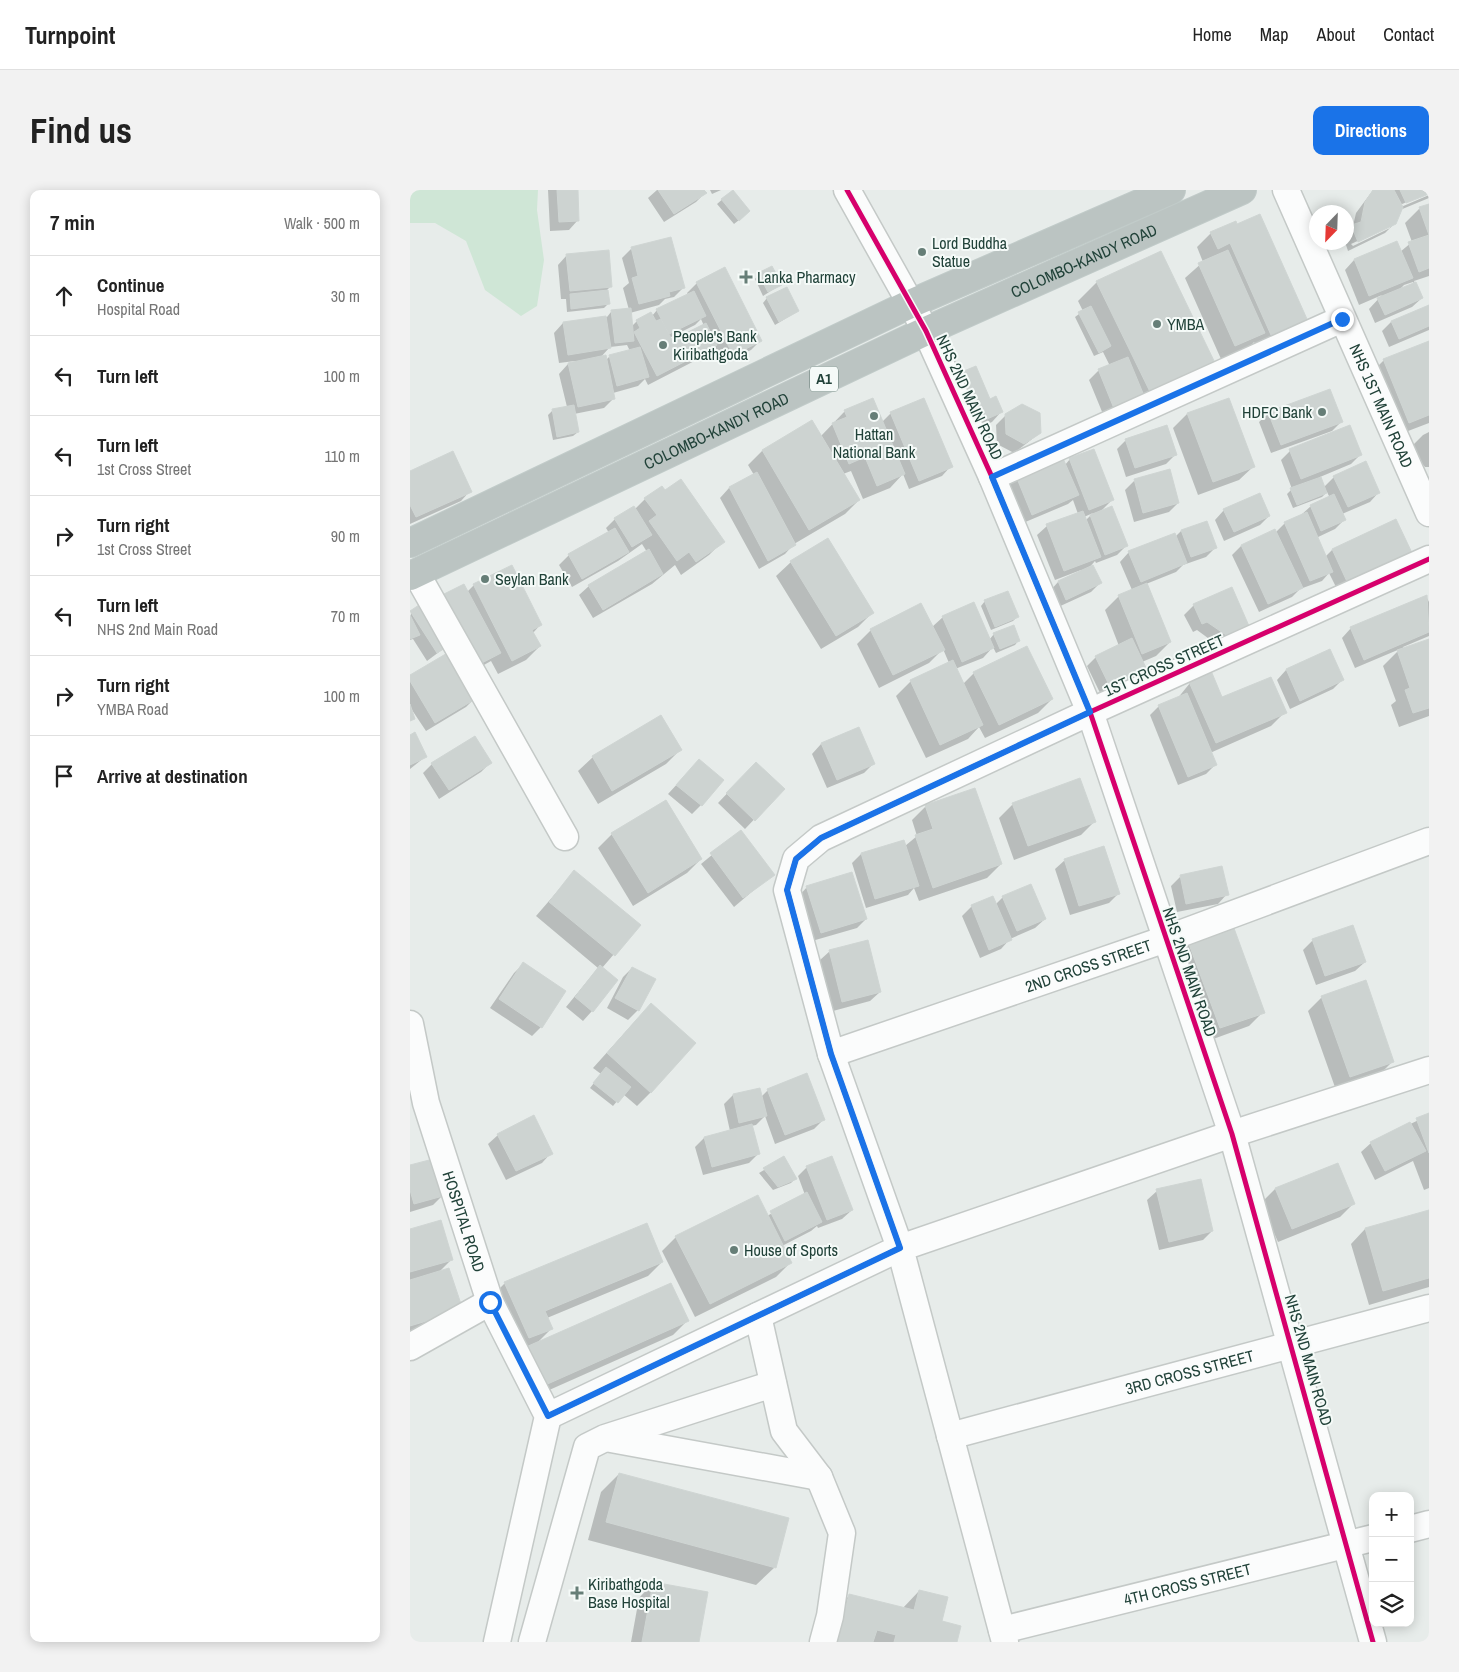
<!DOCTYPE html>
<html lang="en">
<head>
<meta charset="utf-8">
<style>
  :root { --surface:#fff; --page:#f2f2f2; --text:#222; --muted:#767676; --line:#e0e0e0; --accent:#1a73e8 }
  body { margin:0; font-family:"Archivo Narrow",sans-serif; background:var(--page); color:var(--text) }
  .controls { position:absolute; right:15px; bottom:15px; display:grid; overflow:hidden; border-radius:10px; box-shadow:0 2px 12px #0003 }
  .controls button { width:45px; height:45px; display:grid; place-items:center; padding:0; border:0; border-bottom:1px solid var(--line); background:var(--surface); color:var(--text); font:25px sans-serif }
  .compass { position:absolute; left:899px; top:15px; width:45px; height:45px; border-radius:50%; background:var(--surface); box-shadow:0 2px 12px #0003; rotate:203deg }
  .stop { position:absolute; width:15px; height:15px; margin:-11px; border:4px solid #1a73e8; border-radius:50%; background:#fff }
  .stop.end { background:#1a73e8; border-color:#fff; box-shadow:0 1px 5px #0008 }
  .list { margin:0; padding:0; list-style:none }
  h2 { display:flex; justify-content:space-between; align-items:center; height:65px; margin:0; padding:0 20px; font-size:21px }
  h2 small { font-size:16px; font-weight:400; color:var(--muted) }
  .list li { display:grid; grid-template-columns:32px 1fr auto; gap:15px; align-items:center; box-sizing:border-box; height:80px; padding:0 20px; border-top:1px solid var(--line) }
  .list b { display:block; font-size:19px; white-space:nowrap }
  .list p { margin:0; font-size:16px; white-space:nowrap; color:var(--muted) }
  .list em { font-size:16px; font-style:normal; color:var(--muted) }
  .icon { flex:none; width:28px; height:28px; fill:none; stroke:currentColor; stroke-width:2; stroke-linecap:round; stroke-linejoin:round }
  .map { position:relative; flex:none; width:1019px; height:1452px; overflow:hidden; border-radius:10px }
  header { display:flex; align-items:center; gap:30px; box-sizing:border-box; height:70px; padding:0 25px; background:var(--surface); border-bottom:1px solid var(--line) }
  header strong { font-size:24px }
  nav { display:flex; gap:28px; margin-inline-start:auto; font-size:18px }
  .intro { display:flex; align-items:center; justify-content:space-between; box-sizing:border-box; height:120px; padding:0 30px }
  h1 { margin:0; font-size:35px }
  .button { padding:12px 22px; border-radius:10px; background:var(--accent); color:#fff; font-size:18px; font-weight:700 }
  main { display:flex; gap:30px; padding:0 30px }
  aside { flex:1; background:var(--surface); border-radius:10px; box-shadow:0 2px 12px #0003 }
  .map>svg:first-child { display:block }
</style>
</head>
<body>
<header>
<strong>Turnpoint</strong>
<nav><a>Home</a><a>Map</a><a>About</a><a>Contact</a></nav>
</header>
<div class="intro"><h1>Find us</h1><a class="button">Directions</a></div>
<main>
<aside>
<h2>7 min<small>Walk · 500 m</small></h2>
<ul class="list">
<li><svg class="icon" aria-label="ahead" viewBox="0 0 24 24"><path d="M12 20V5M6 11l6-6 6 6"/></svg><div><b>Continue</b><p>Hospital Road</p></div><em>30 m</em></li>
<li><svg class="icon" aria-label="left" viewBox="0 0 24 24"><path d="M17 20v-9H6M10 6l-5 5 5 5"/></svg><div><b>Turn left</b></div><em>100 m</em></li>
<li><svg class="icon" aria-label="left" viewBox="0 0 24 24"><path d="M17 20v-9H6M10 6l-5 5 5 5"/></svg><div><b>Turn left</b><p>1st Cross Street</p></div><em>110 m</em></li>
<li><svg class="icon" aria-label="right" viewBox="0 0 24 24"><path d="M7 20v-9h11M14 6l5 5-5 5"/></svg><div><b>Turn right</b><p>1st Cross Street</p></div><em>90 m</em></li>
<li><svg class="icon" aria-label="left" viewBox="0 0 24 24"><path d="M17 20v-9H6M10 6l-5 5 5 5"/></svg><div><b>Turn left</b><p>NHS 2nd Main Road</p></div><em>70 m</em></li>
<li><svg class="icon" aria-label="right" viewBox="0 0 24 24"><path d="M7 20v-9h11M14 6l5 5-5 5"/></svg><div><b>Turn right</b><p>YMBA Road</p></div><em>100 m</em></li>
<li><svg class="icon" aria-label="arrive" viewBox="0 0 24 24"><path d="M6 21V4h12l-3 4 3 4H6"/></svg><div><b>Arrive at destination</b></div></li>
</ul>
</aside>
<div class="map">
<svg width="1019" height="1452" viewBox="0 0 1019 1452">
  <rect width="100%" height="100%" fill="#e7ecea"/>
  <path fill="#cfe6d6" d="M0,0H128L127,20L134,70L127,116L111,126L75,100L56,51L25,33H0Z"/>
  <path fill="#0003" fill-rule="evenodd" d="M138,0H166L168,30L159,40L140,41Z
    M247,0H293L295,3L286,12L254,32L238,8Z
    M300,0H311L302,4Z
    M963,0H1019V2L990,15L991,17L1019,5V8L990,20L985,33L975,43L938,61L935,52L936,42L943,36L946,23ZM980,36V38L943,56L941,54Z
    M322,1L334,26L324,34L307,14Z
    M1019,15V86L1004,91L1012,108L1002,117L965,133L959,119L972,105L949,115L935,80L944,70L987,53L990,62L1002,52L995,33L1009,19ZM1003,92L1004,94L989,100L994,95Z
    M825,33L896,128L882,143L847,158L844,152L840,157L811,169L775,88L793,72L787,57L801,43Z
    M222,58L273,98L264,107L255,109L249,115L220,123L222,136L227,131L242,126L247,120L278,105L277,103L287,93L350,151L341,160L313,174L305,156L296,165L238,195L235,189L228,196L203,203L204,208L194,218L164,224L168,242L163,246L143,250L138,225L143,220L157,217L149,184L158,174L165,173V171L149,173L144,143L153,133L197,127L201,122L219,120L213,98L219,93L212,68ZM291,129L294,136L262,152L259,148L285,135ZM217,155L220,161L199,167L196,170L190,168L200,157Z
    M750,62L806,177L695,229L679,190L689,180L700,176L693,162L684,166L665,127L673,121L668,111L687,92Z
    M157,65L201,96L197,100L198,114L194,118L157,122L156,109H151L148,75Z
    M349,84L370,95L353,106L345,89Z
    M357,108L388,121L365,135L353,113Z
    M1019,116V140L979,157L972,141L981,132Z
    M1019,152V233L985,246L960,184L974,170Z
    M535,196L579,211L591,222L582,232L568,238Z
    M818,209L844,276L829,290L788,305L763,238L777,224Z
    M435,221L472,232L481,223L541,276L532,286L499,299L493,284L480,298L453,309L441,281L433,284L449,310L435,324L384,354L375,364L349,379L310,308L319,298L344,285L338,275L352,261L402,232L411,246Z
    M859,223L932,231L922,241L861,263L849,232Z
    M596,225L630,243L604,263L587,254L586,235Z
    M1019,242V277H1015L999,259L1013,245Z
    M716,250L766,264L756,274L716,287L707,259Z
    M880,261L950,265L941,274L910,287L914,297L924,287L969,302L960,312L932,324L934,330L925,339L906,348L915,367L922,360L985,331L930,405L919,383L912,391L890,399L882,407L849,422L822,365L831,356L865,343L875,333L891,325L901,316L920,308L917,302L912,307L883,318L877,304L882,299L871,270Z
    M660,269L702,310L690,322L716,356L707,365L686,373L685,371L678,379L690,393L681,402L646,418L639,402L648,392L672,382L671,380L645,390L627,345L637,336L668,324L663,310L658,314L613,333L597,296L606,287L655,275ZM683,323L675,331L674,327Z
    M0,282L60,301L51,311L0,334Z
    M725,290L768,313L759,322L724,332L715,300Z
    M235,309L313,351L299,365L271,385L265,375L242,394L183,428L169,405L179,396L237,362L232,354L208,371L162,397L149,375L159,365L199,343L196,338L205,329L225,319Z
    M814,320L859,326L850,335L814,351L805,330Z
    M796,333L805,358L796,367L773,375L766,382L736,394L760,452L746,466L732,472L692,507L677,476L686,467L709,456L695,420L709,406L722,400L710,372L719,362L765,347L771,341Z
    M418,350L462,423L448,437L411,459L366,386L381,372Z
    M64,395L131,434L123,443L130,456L116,470L88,484L81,471L58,484L41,453L17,471L3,449L0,450L1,422L57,402Z
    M1016,406L1019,412V446L993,457V459L1019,451V526L989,537L981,515L986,511L973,476L990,459L945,478L932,448L941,438Z
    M575,411L608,426L603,431L581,440L571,416Z
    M784,415L837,436L828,445L806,454L787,440L783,442L774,425Z
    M533,427L579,450L584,444L609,450L605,455L586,463L583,457L573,468L545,479L553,494L564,483L642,509L628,523L575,548L569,537L558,549L516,568L486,506L501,491L539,473L533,459L519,473L469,498L447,454L461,440L522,437Z
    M919,461L932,490L923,499L880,519L867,490L876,480Z
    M0,486L65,508L56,517L16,541L0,517Z
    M780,493L812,509L875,522L861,536L800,563L805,575L796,584L768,595L740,525L749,516L767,509Z
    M448,538L464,573L454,583L417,598L402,564L411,554Z
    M0,546L15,567L0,579Z
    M270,560L256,574L188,614L168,581L183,567Z
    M80,573L71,582L29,609L13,583L22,574Z
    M346,573L373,599L335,639L308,613Z
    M280,580L291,615L282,624L258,604Z
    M603,614L685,631L671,645L604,670L589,628Z
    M516,616L591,674L577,688L509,711L504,698L498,705L456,718L442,673L451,664L493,651L495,656L507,646L502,630Z
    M331,641L363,684L324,717L291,674Z
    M202,644L291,669L277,683L223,716L188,658Z
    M655,670L708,704L699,713L660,725L645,679Z
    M164,682L229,735L192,778L182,821L173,831L156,817L188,778L126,726Z
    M771,686L817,704L808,714L767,722L761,696Z
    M620,696L635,729L625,738L600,749L591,759L570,768L552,726L562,716L585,715L593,707Z
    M397,697L456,729L447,738L402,751L388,707Z
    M776,747L853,822L839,836L795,852L762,761Z
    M903,750L955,772L945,781L906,795L893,760Z
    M420,761L470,802L460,811L423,821L410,770Z
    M113,774L131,837L122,846L80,818L104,783Z
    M222,778L244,790L228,820L218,830L197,818L213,787Z
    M912,807L983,871L969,885L926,900L898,821Z
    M227,829L241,902L227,916L213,904L203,916L180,898L191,884L183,878Z
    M358,900L413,930L404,939L365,954L355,926L346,935L341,936L348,964L339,973L293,985L285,957L294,948L320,941L314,914L323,905L351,907Z
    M1019,925V998L1014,1000L1003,971L965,990L951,962L961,953Z
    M88,945L141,963L132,973L96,990L78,954Z
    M374,968L385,989L381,993L363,1000L349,983Z
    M927,974L944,1013L930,1027L868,1052L851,1013L865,999Z
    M0,976L32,1006L23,1015L0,1022Z
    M397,977L442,1020L432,1029L408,1038L407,1036L401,1041L372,1056L380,1073L366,1087L285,1127L252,1061L266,1047L357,1026L395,1005L388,986Z
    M747,1001L802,1041L793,1050L749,1060L737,1010Z
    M1019,1021V1097L959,1115L941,1054L955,1039Z
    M236,1035L252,1072L238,1086L137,1128L141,1139L126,1154L277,1131L263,1145L119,1209L105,1161L80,1108L94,1094Z
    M0,1040L41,1070L29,1082L51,1120L0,1145Z
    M209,1284L365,1377L346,1395L178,1350L191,1302Z
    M243,1393L288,1452H221L229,1408Z
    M509,1401L546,1452H414L421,1424L440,1405L492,1419Z"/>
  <path fill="#cdd3d1" stroke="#cfd5d3" d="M147,0H168L169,31L149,32Z
    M248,0H294L297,3L264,24Z
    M323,0L340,21L329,31L311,9Z
    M963,0H984L993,17L986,34L948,52L941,35L951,32L955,12Z
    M990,0H1019V4L996,13Z
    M1019,14V78L1009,82L998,52L1019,45L1009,17Z
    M850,24L897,129L861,145L820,53L808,59L800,42L826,31L827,34Z
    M261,47L275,98L259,102L260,106L229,114L222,88L228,86L221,57Z
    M987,51L1003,88L959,106L944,69Z
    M199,60L202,97L160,101L156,64Z
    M818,60L855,143L825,156L788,73Z
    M751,61L807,177L743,208L686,91Z
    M362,76L372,95L358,102L348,83Z
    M315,77L352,151L323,165L286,92Z
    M1006,92L1013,108L975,125L967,108Z
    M377,97L389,121L369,132L356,107Z
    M198,100L200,114L161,119L160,104Z
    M284,101L296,126L259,144L246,119Z
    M1019,115V136L989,149L981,131Z
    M681,116L701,156L689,163L668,122Z
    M221,118L224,151L205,153L201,120Z
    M241,122L246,131L251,129L262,150L296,133L307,155L247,186L224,142L230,138L226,130Z
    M196,126L201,158L158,165L153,132Z
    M1019,151V225L999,233L973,169Z
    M230,157L239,187L207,196L199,165Z
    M196,165L205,209L168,217L158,173Z
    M718,167L735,208L705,221L688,179Z
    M566,176L580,209L586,206L593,222L577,229L572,216L559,222L544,185Z
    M920,199L933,232L871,255L858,222Z
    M463,208L495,284L467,296L455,267L439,274L422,233L437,227L434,220Z
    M514,208L543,277L509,291L480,222Z
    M819,208L845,277L803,292L777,223Z
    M612,214L630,223L631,243L614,254L596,244L595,224Z
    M164,215L169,242L147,247L142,219Z
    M402,230L450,310L399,340L352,260Z
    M757,235L767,265L725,278L715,249Z
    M940,235L952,265L891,289L879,259Z
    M684,259L704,310L679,320L659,268Z
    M43,261L62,302L6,327L0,315V281Z
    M652,266L669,305L622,325L606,286Z
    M956,271L970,303L938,317L923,286Z
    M760,279L769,313L733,323L724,289Z
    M347,282L386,355L358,371L319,297Z
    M911,287L917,303L887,315L880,298Z
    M271,289L315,352L286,372L279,362L267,371L239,331L247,325L234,308L252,296L255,300Z
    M850,303L860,326L824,342L813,319Z
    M924,304L936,330L911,341L900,315Z
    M224,316L242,345L222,357L204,328Z
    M702,316L718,356L695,365L680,325Z
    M673,321L691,367L654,381L636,334Z
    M897,322L923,382L900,391L874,332Z
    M986,329L1003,365L939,396L922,359Z
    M797,331L807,358L781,367L771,340Z
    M205,338L219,362L172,389L158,364Z
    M865,339L893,398L858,414L831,355Z
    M765,343L777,373L731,392L718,361Z
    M418,348L464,423L426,446L380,371Z
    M239,359L253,384L193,420L178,395Z
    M102,375L132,435L122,440L131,456L102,471L63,394Z
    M683,375L692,393L656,410L648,391Z
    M737,393L761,452L732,464L708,405Z
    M54,394L91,463L68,475L30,406Z
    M822,397L839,436L816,445L797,432L792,434L783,414Z
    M598,401L609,427L585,437L574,410Z
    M1017,405L1019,442L954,470L940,437Z
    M15,411L42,454L27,463L0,421Z
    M564,412L584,458L552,472L532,426Z
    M511,413L535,460L483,485L460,439Z
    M0,425L10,445L0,449Z
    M604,435L610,451L590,459L583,443Z
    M722,448L738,482L701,499L685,466Z
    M1019,449V518L1003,523L995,500L1000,498L987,460Z
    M617,456L643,509L589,535L563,482Z
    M920,459L934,490L890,511L876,479Z
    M39,462L67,508L25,533L0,491V485Z
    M543,470L573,535L530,555L500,490Z
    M802,483L812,507L861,487L877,523L806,553L779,492Z
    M777,503L807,575L778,587L748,515Z
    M0,514L5,529L0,531Z
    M251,525L272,560L202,601L182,566Z
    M449,537L465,574L427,590L411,553Z
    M5,542L17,567L0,575V545Z
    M65,546L82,573L39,600L21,573Z
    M289,569L314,590L292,616L266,595Z
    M346,572L375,599L345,631L316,603Z
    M670,588L686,632L618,656L602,613Z
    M565,598L592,674L523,698L505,645L523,639L515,615Z
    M256,610L292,669L238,703L201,643Z
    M331,640L365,685L333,708L300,663Z
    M494,650L509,696L465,709L451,663Z
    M694,656L710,704L669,716L654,669Z
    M812,676L819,705L776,714L770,685Z
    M164,680L231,735L205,766L139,712Z
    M442,682L457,729L411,743L396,696Z
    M621,694L636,729L607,741L592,706Z
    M583,706L602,750L579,760L561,715Z
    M821,730L855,823L810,838L776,746Z
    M943,735L956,772L915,786L902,749Z
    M458,750L471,802L432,812L419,760Z
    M113,772L156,801L132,838L89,809Z
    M190,775L208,790L183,822L165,807Z
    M222,777L246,789L229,821L205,808Z
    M956,790L984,872L940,887L911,806Z
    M241,813L286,853L241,903L197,863Z
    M196,877L221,897L208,913L183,893Z
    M397,883L415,930L375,945L357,899Z
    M350,898L357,926L329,933L323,904Z
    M1019,923V963L1006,928Z
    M124,925L143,964L106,981L87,944Z
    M1000,932L1016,961L975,981L960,952Z
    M342,934L350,964L302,977L294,947Z
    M374,966L387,989L368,997L353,978Z
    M422,966L443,1020L417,1030L396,976Z
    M23,969L33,1006L4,1014L0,1000V975Z
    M928,973L945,1014L882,1039L865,998Z
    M791,989L803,1041L759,1052L746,999Z
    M397,1002L412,1032L375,1051L360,1021Z
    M348,1005L382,1073L300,1114L265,1046Z
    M1019,1020V1088L973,1101L955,1038Z
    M31,1030L43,1070L0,1082V1039Z
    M237,1033L253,1072L135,1121L143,1139L119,1148L94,1092Z
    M39,1078L53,1120L0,1136V1090Z
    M261,1093L279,1131L133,1196L116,1157Z
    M209,1283L379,1328L366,1378L196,1332Z
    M243,1392L298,1402L289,1452H232Z
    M509,1400L538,1407L532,1431L551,1436L547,1452H484L486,1445L467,1440L463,1452H427L439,1404L504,1420Z"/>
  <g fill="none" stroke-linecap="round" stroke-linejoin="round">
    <defs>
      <g id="minor">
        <path d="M437,0L516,141L582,287L680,522L822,944L963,1452"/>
        <path id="s1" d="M876,0L1019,323"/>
        <path d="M582,287L932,129"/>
        <path d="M6,383L155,647"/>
        <path id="s2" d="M0,834L16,913L80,1112L138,1226L87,1452"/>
        <path id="s3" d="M421,864L756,749L1019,651"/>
        <path d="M348,1126L374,1241L409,1287L432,1343L420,1426L413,1452"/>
        <path d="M0,1157L80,1112"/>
        <path d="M138,1226L490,1058L421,864L377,700L386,669L411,648L680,522L1019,369"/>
        <path id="s4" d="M540,1246L1019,1118"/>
        <path d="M201,1249L409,1287"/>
        <path d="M1000,1339L1019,1334"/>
        <path id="s5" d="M592,1440L963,1348"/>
        <path d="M122,1452L177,1257L195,1248L363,1194"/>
        <path d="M595,1452L490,1058L822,944L1019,880"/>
      </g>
      <g id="highway">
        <path d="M0,353L500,114L761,0"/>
        <path id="s6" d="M0,386L516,141L832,0"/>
      </g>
    </defs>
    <use href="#minor" stroke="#c4c9c7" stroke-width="29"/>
    <use href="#highway" stroke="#c1cbc9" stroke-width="30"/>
    <use href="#minor" stroke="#fbfcfc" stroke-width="26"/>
    <use href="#highway" stroke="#bbc4c2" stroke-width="28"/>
    <defs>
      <path id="cycleway" d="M437,0L516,141L582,287L680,522L822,944L963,1452
        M138,1226L490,1058L421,864L377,700L386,669L411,648L680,522L1019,369"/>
    </defs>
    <use href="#cycleway" stroke="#f5faf8" stroke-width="8"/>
    <use href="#cycleway" stroke="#d6006c" stroke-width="5"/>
  </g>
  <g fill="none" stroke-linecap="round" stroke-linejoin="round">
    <path stroke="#1a73e8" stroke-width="6" d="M80,1112L138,1226L490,1058L421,864L377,700L386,669L411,648L680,522L582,287L932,129"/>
  </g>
  <g fill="#667e77" stroke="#f5faf8" stroke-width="2">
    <circle cx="512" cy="62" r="5"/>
    <path d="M333.5 79.5h5v5h5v5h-5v5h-5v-5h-5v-5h5z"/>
    <circle cx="747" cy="134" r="5"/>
    <circle cx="253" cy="155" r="5"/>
    <circle cx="912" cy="222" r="5"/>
    <circle cx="464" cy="226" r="5"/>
    <circle cx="75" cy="389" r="5"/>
    <circle cx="324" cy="1060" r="5"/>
    <path d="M164.5 1395.5h5v5h5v5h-5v5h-5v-5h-5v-5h5z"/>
  </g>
  <g text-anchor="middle" stroke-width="4" stroke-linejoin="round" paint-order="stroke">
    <rect fill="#f5faf8" stroke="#617972" stroke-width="1" x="400" y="176.5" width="28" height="25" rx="4"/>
    <g font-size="15" font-weight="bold" fill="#214239">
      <text x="414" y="194">A1</text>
    </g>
    <g font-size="16" fill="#214239" stroke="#f5faf8" text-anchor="start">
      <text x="522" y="59">Lord Buddha<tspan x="522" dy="18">Statue</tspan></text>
      <text x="347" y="93">Lanka Pharmacy</text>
      <text x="757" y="140">YMBA</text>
      <text x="263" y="152">People's Bank<tspan x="263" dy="18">Kiribathgoda</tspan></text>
      <text x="902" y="228" text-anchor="end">HDFC Bank</text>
      <text x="464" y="250" text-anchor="middle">Hattan<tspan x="464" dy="18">National Bank</tspan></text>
      <text x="85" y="395">Seylan Bank</text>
      <text x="334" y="1066">House of Sports</text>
      <text x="178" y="1400">Kiribathgoda<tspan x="178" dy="18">Base Hospital</tspan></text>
    </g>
    <g font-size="16" fill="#214239" stroke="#f5faf8">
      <text dy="6" stroke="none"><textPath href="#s6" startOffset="744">COLOMBO-KANDY ROAD</textPath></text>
      <text transform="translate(560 207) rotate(65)" y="6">NHS 2ND MAIN ROAD</text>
      <text dy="6" stroke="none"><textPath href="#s1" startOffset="236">NHS 1ST MAIN ROAD</textPath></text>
      <text dy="6" stroke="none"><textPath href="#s6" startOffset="339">COLOMBO-KANDY ROAD</textPath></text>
      <text transform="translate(754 475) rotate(-24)" y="6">1ST CROSS STREET</text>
      <text dy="6" stroke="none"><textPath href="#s3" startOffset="272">2ND CROSS STREET</textPath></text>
      <text transform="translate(780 782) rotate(71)" y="6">NHS 2ND MAIN ROAD</text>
      <text dy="6" stroke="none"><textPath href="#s2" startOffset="205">HOSPITAL ROAD</textPath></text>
      <text transform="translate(899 1170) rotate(74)" y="6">NHS 2ND MAIN ROAD</text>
      <text dy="6" stroke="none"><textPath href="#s4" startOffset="248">3RD CROSS STREET</textPath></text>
      <text dy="6" stroke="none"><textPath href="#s5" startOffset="191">4TH CROSS STREET</textPath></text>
    </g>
  </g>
</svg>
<div class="controls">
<button>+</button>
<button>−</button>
<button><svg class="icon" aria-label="layers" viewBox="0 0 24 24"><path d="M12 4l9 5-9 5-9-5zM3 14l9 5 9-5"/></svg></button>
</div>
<svg class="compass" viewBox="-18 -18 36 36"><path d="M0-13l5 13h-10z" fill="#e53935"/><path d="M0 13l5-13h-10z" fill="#767676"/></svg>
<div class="stop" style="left:80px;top:1112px"></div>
<div class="stop end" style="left:932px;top:129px"></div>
</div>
</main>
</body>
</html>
